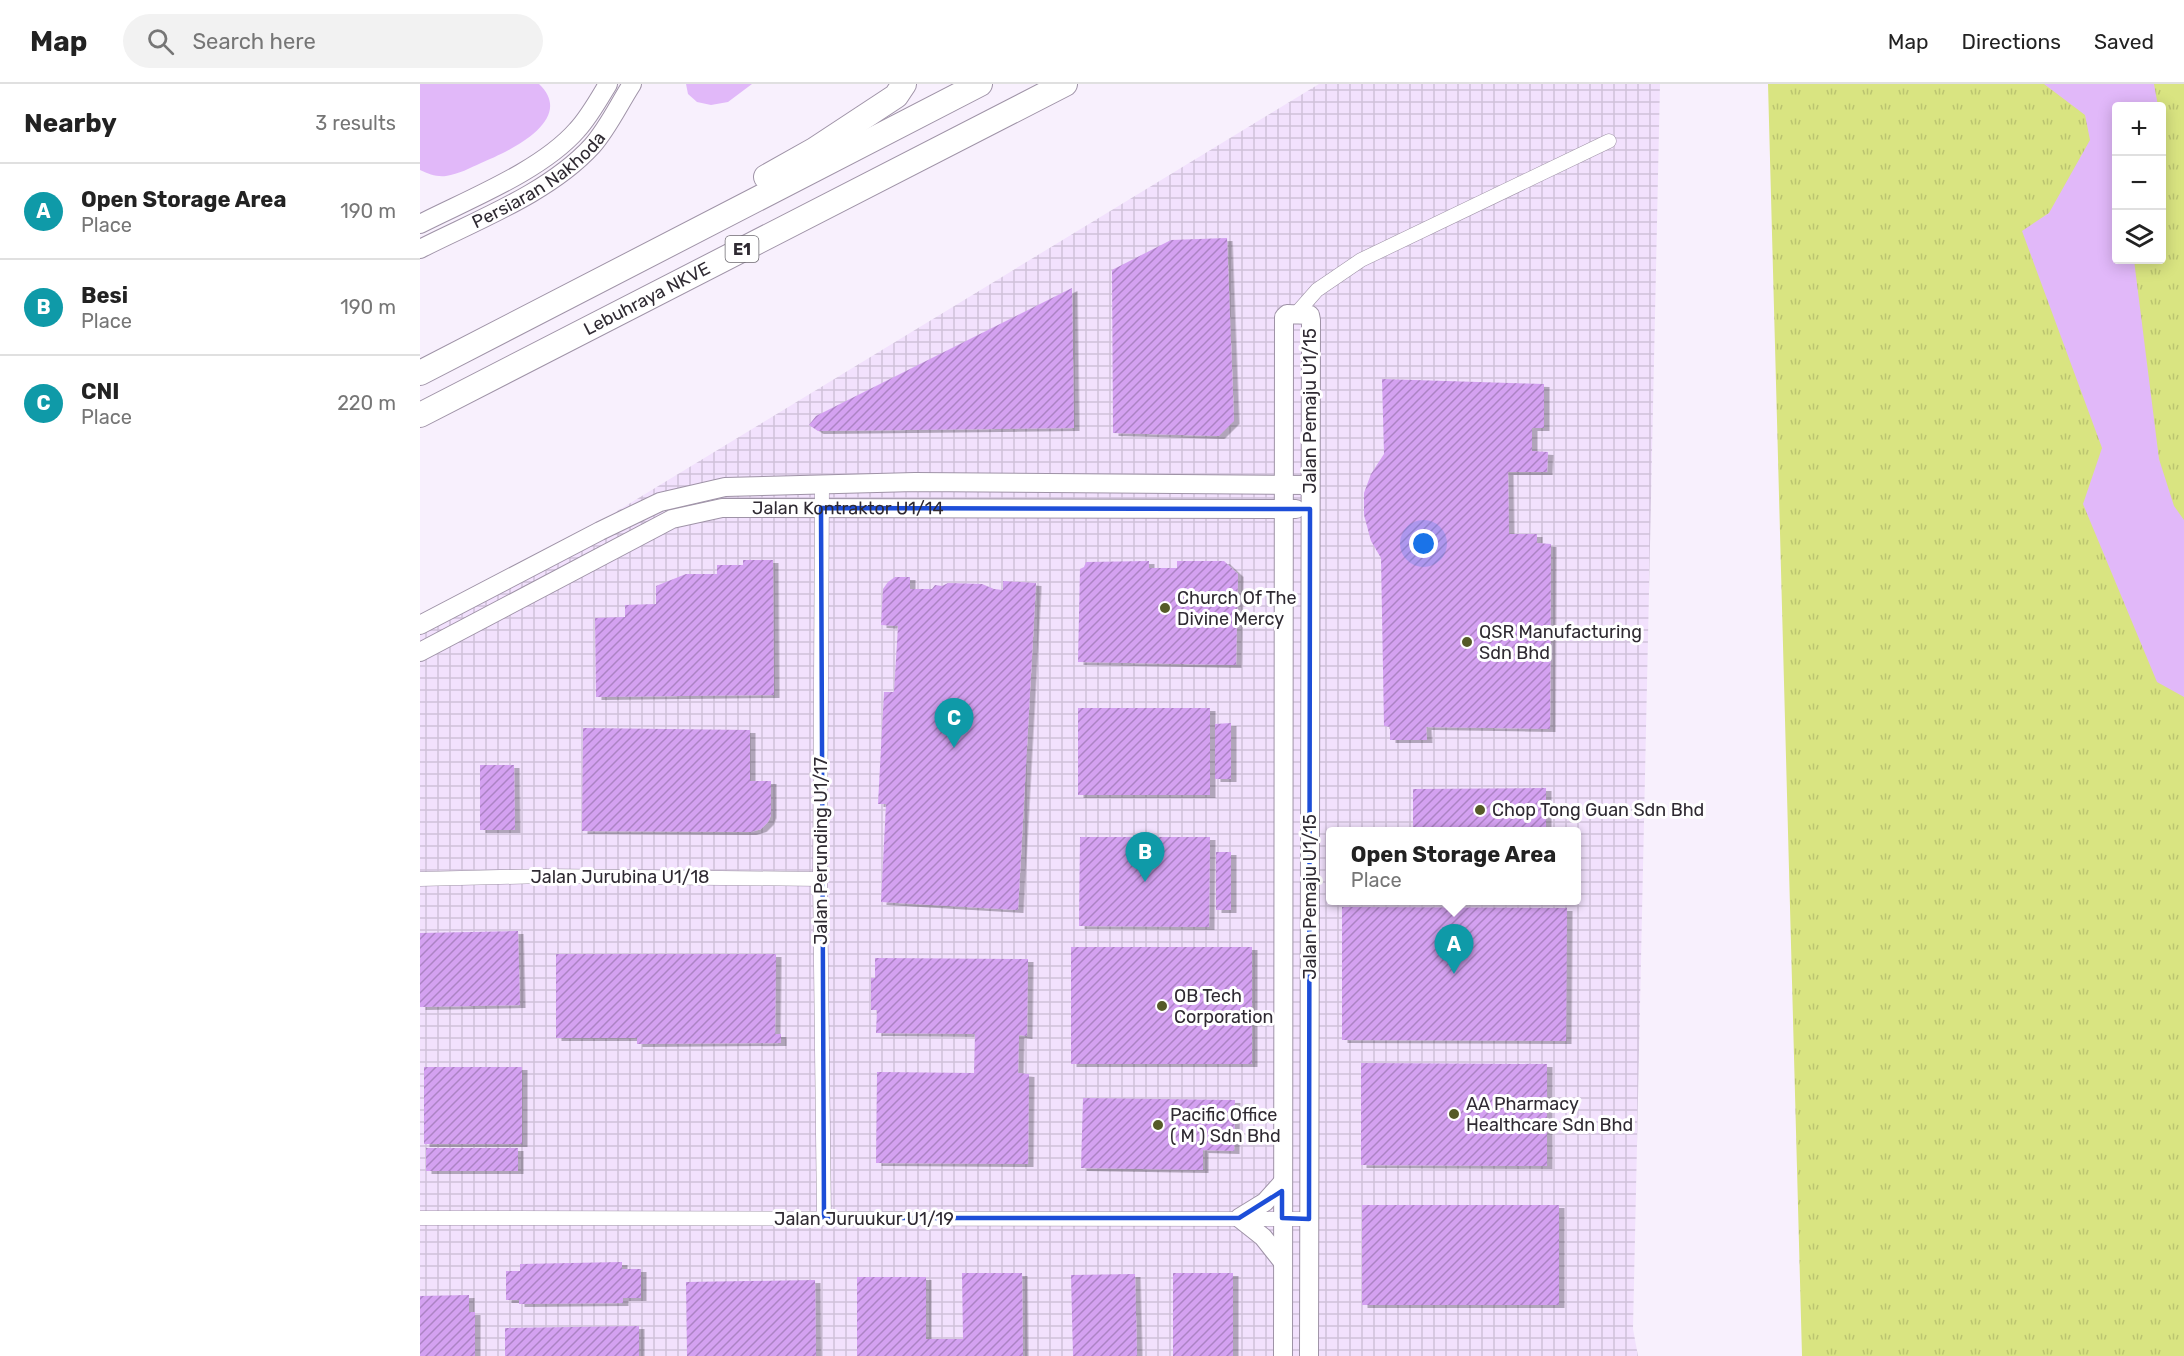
<!DOCTYPE html>
<html lang="en">
<head>
<meta charset="utf-8">
<style>
  :root { --surface:#fff; --page:#f2f2f2; --text:#222; --muted:#767676; --line:#e0e0e0; --accent:#1a73e8 }
  body { margin:0; font-family:Rubik,sans-serif; background:var(--page); color:var(--text) }
  .controls { position:absolute; right:18px; top:18px; display:grid; overflow:hidden; border-radius:6px; box-shadow:0 3px 15px #0003 }
  .controls button { width:54px; height:54px; display:grid; place-items:center; padding:0; border:0; border-bottom:2px solid var(--line); background:var(--surface); color:var(--text); font:30px sans-serif }
  .you { position:absolute; left:1004px; top:460px; width:21px; height:21px; margin:-15px; border:4px solid #fff; border-radius:50%; background:#1a73e8; box-shadow:0 0 0 9px #1a73e833 }
  .badge { display:grid; place-items:center; width:39px; height:39px; border-radius:50%; background:var(--accent); color:#fff; font-size:20px; font-weight:700 }
  .pin { position:absolute; translate:-50% -50px; filter:drop-shadow(0 2px 3px #0008) }
  .pin::after { content:''; position:absolute; top:32px; width:21px; height:18px; background:inherit; clip-path:polygon(0 0,100% 0,50% 100%) }
  .popup { position:absolute; left:906px; top:743px; width:255px; height:78px; box-sizing:border-box; display:grid; place-content:center; border-radius:6px; background:var(--surface); filter:drop-shadow(0 2px 4px #0005); font-size:20px; white-space:nowrap; color:var(--muted) }
  .popup b { font-size:22px; color:var(--text) }
  .popup::after { content:''; position:absolute; left:50%; top:100%; margin-left:-12px; border:12px solid transparent; border-top-color:var(--surface) }
  .list { margin:0; padding:0; list-style:none }
  h2 { display:flex; justify-content:space-between; align-items:center; height:78px; margin:0; padding:0 24px; font-size:26px }
  h2 small { font-size:20px; font-weight:400; color:var(--muted) }
  .list li { display:grid; grid-template-columns:39px 1fr auto; gap:18px; align-items:center; box-sizing:border-box; height:96px; padding:0 24px; border-top:2px solid var(--line) }
  .list b { display:block; font-size:22px; white-space:nowrap }
  .list p { margin:0; font-size:20px; white-space:nowrap; color:var(--muted) }
  .list em { font-size:20px; font-style:normal; color:var(--muted) }
  .icon { flex:none; width:33px; height:33px; fill:none; stroke:currentColor; stroke-width:2; stroke-linecap:round; stroke-linejoin:round }
  .map { position:relative; flex:none; width:1764px; height:1272px; overflow:hidden }
  header { display:flex; align-items:center; gap:36px; box-sizing:border-box; height:84px; padding:0 30px; background:var(--surface); border-bottom:2px solid var(--line) }
  header strong { font-size:28px }
  nav { display:flex; gap:33px; margin-inline-start:auto; font-size:21px }
  .search { width:420px; height:54px; background:var(--page); display:flex; align-items:center; gap:15px; box-sizing:border-box; padding:0 21px; border-radius:33px; color:var(--muted); font-size:22px }
  main { display:flex }
  aside { flex:1; background:var(--surface) }
  .map>svg:first-child { display:block }
</style>
</head>
<body>
<header>
<strong>Map</strong>
<div class="search"><svg class="icon" aria-label="search" viewBox="0 0 24 24"><circle cx="10" cy="10" r="6"/><path d="M15 15l6 6"/></svg>Search here</div>
<nav><a>Map</a><a>Directions</a><a>Saved</a></nav>
</header>
<main>
<aside>
<h2>Nearby<small>3 results</small></h2>
<ul class="list">
<li><span class="badge" style="background:#0f9aa8">A</span><div><b>Open Storage Area</b><p>Place</p></div><em>190 m</em></li>
<li><span class="badge" style="background:#0f9aa8">B</span><div><b>Besi</b><p>Place</p></div><em>190 m</em></li>
<li><span class="badge" style="background:#0f9aa8">C</span><div><b>CNI</b><p>Place</p></div><em>220 m</em></li>
</ul>
</aside>
<div class="map">
<svg width="1764" height="1272" viewBox="0 0 1764 1272">
  <defs>
    <pattern id="industrial-grid" width="8" height="8" patternUnits="userSpaceOnUse" patternTransform="scale(1.5)"><rect width="8" height="8" fill="#f2e1fd"/><path d="M0 4h8M4 0v8" fill="none" stroke="#d0c1d9"/></pattern>
    <pattern id="grass-tufts" width="24" height="20" patternUnits="userSpaceOnUse" patternTransform="scale(1.5)"><rect width="24" height="20" fill="#d9e481"/><path d="M3 7l-1-3M5 7V3M7 7l1-3M15 17l-1-3M17 17v-4M19 17l1-3" fill="none" stroke="#bbc470"/></pattern>
    <pattern id="building-hatch" width="6" height="6" patternUnits="userSpaceOnUse" patternTransform="scale(1.5)"><rect width="6" height="6" fill="#d4a1f1"/><path d="M-1 1l2-2M0 6l6-6M5 7l2-2" fill="none" stroke="#ac83c4"/></pattern>
    <filter id="shadow"><feDropShadow dx="5.5" dy="3" stdDeviation="0" flood-color="#0004"/></filter>
  </defs>
  <rect width="100%" height="100%" fill="#f8f0fd"/>
  <path fill="url(#industrial-grid)" fill-rule="evenodd" d="M899,0H1240L1213,1245L1218,1272H0V547ZM911,748H1157V816H911Z"/>
  <path fill="url(#grass-tufts)" fill-rule="evenodd" d="M1348,0H1764V1272H1382ZM1696,22H1742V176H1696Z"/>
  <path fill="#e1b8f9" d="M0,0H119C157,36 88,68 61,79C50,84 39,90 26,92C16,93 9,90 0,86Z
    M266,0H332L308,18L291,21L277,18L268,10Z
    M1624,0H1734L1738,22H1696V176H1714L1739,375L1754,422L1764,436V613L1737,598L1663,420L1682,364L1602,147L1629,129L1670,56L1665,31Z"/>
  <path fill="url(#building-hatch)" filter="url(#shadow)" d="M807,154L814,337L799,352L693,349L692,186L751,156Z
    M652,204L654,344L398,347L389,341L396,332Z
    M962,295L1124,300V344H1112V367L1128,368L1127,388H1088L1089,450H1117V459L1131,460L1130,645L1006,643L1007,656H970V643L964,642L961,474L951,457L944,431V409L951,390L964,370Z
    M323,476H353L354,611L176,613L175,534L205,533V521L236,520V502L266,490H297V481H323Z
    M729,477V484H757V477H804L818,490L816,581L658,578L660,485L664,483L666,478Z
    M475,493H490V505H512L515,501L522,502L528,499L562,500L574,505L583,506V497L616,499L598,826L461,818L466,720H458L464,608H474L478,542L461,541L463,505L468,498Z
    M658,624H790V711H658Z
    M811,639V695H795V640Z
    M163,644L330,646V697H351V731L348,738L341,745L331,748L162,747Z
    M60,681H94L95,746H60Z
    M1126,704V748H993V705Z
    M660,753H790L789,843L659,842Z
    M796,768H811V826H796Z
    M922,823L1147,824L1146,957L922,956Z
    M98,847L100,921L0,923V849Z
    M651,863H832V980H651Z
    M136,870H356L355,950H361V959L217,960V954H136Z
    M455,874L608,875L607,952L599,951L598,989L609,990L608,1080L456,1079L457,988L554,989L555,950L456,949L457,926H451V894H455Z
    M941,979L1127,980V1082L941,1081Z
    M4,983H102V1060H4Z
    M663,1014L815,1016L814,1067L783,1066V1086L661,1084Z
    M6,1064H98V1087H6Z
    M942,1121H1139V1221H942Z
    M202,1178V1185H221V1214H203V1219L99,1220V1216H86V1187H100V1180Z
    M542,1189H602L603,1272H437V1193H506V1255H543Z
    M753,1189H813V1272H753Z
    M715,1190L717,1272H653L651,1191Z
    M395,1196L396,1272H267L266,1198Z
    M49,1211V1228H55V1272H0V1212Z
    M219,1242V1272H85V1244Z"/>
  <g fill="none" stroke-linecap="round" stroke-linejoin="round">
    <defs>
      <path id="street" d="M875,231L897,206L941,176L1189,57
        M402,400L400,795L404,1134
        M0,795L125,792L400,795
        M0,1134L889,1135"/>
      <g id="secondary">
        <path d="M0,140C49,115 121,87 157,46C169,33 179,15 188,0"/>
        <path id="s1" d="M0,165C57,136 129,109 172,62C188,44 199,20 212,0"/>
        <path d="M0,541L180,447L240,418L305,403L495,398L890,401"/>
        <path id="s2" d="M0,568L252,435L302,424L876,425"/>
        <path d="M862,1099L845,1118L819,1134L843,1153L862,1177"/>
        <path d="M863,1272L864,233L867,230L890,231L891,236L889,1272"/>
      </g>
      <g id="highway">
        <path d="M346,93L394,66L476,12L484,0"/>
        <path d="M0,289L560,0"/>
        <path id="s3" d="M0,331L645,0"/>
      </g>
    </defs>
    <use href="#street" stroke="#9f93a7" stroke-width="15"/>
    <use href="#secondary" stroke="#9f93a7" stroke-width="20"/>
    <use href="#highway" stroke="#9f93a7" stroke-width="26"/>
    <use href="#street" stroke="#fff" stroke-width="14"/>
    <use href="#secondary" stroke="#fff" stroke-width="18"/>
    <use href="#highway" stroke="#fff" stroke-width="24"/>
  </g>
  <path fill="none" stroke="#1d4ed8" stroke-width="4.5" stroke-linejoin="round" d="M401,424L890,425L889,1135L862,1134V1107L819,1134H404Z"/>
  <g fill="#555a28" stroke="#fff" stroke-width="2">
    <circle cx="745" cy="524" r="6"/>
    <circle cx="1047" cy="558" r="6"/>
    <circle cx="1060" cy="726" r="6"/>
    <circle cx="742" cy="922" r="6"/>
    <circle cx="1034" cy="1030" r="6"/>
    <circle cx="738" cy="1041" r="6"/>
  </g>
  <g text-anchor="middle" stroke-width="6" stroke-linejoin="round" paint-order="stroke">
    <rect fill="#fff" stroke="#6d6a70" stroke-width="1.5" x="305.5" y="152" width="33" height="26" rx="4.5"/>
    <g font-size="16" font-weight="bold" fill="#2f2a32">
      <text x="322" y="171">E1</text>
    </g>
    <g font-size="18" fill="#2f2a32" stroke="#fff">
      <text dy="6" stroke="none"><textPath href="#s1" startOffset="138">Persiaran Nakhoda</textPath></text>
      <text dy="6" stroke="none"><textPath href="#s3" startOffset="255">Lebuhraya NKVE</textPath></text>
      <text transform="translate(890 327) rotate(-90)" y="6">Jalan Pemaju U1/15</text>
      <text dy="6" stroke="none"><textPath href="#s2" startOffset="462">Jalan Kontraktor U1/14</textPath></text>
      <text transform="translate(401 767) rotate(-90)" y="6">Jalan Perunding U1/17</text>
      <text x="200" y="799">Jalan Jurubina U1/18</text>
      <text transform="translate(890 813) rotate(-90)" y="6">Jalan Pemaju U1/15</text>
      <text x="444" y="1141">Jalan Juruukur U1/19</text>
    </g>
    <g font-size="18" fill="#2f2a32" stroke="#fff" text-anchor="start">
      <text x="757" y="520">Church Of The<tspan x="757" dy="21">Divine Mercy</tspan></text>
      <text x="1059" y="554">QSR Manufacturing<tspan x="1059" dy="21">Sdn Bhd</tspan></text>
      <text x="1072" y="732">Chop Tong Guan Sdn Bhd</text>
      <text x="754" y="918">OB Tech<tspan x="754" dy="21">Corporation</tspan></text>
      <text x="1046" y="1026">AA Pharmacy<tspan x="1046" dy="21">Healthcare Sdn Bhd</tspan></text>
      <text x="750" y="1037">Pacific Office<tspan x="750" dy="21">( M ) Sdn Bhd</tspan></text>
    </g>
  </g>
</svg>
<div class="controls">
<button>+</button>
<button>−</button>
<button><svg class="icon" aria-label="layers" viewBox="0 0 24 24"><path d="M12 4l9 5-9 5-9-5zM3 14l9 5 9-5"/></svg></button>
</div>
<div class="you"></div>
<div class="pin badge" style="left:1034px;top:890px;background:#0f9aa8">A</div>
<div class="popup"><b>Open Storage Area</b>Place</div>
<div class="pin badge" style="left:725px;top:798px;background:#0f9aa8">B</div>
<div class="pin badge" style="left:534px;top:664px;background:#0f9aa8">C</div>
</div>
</main>
</body>
</html>
